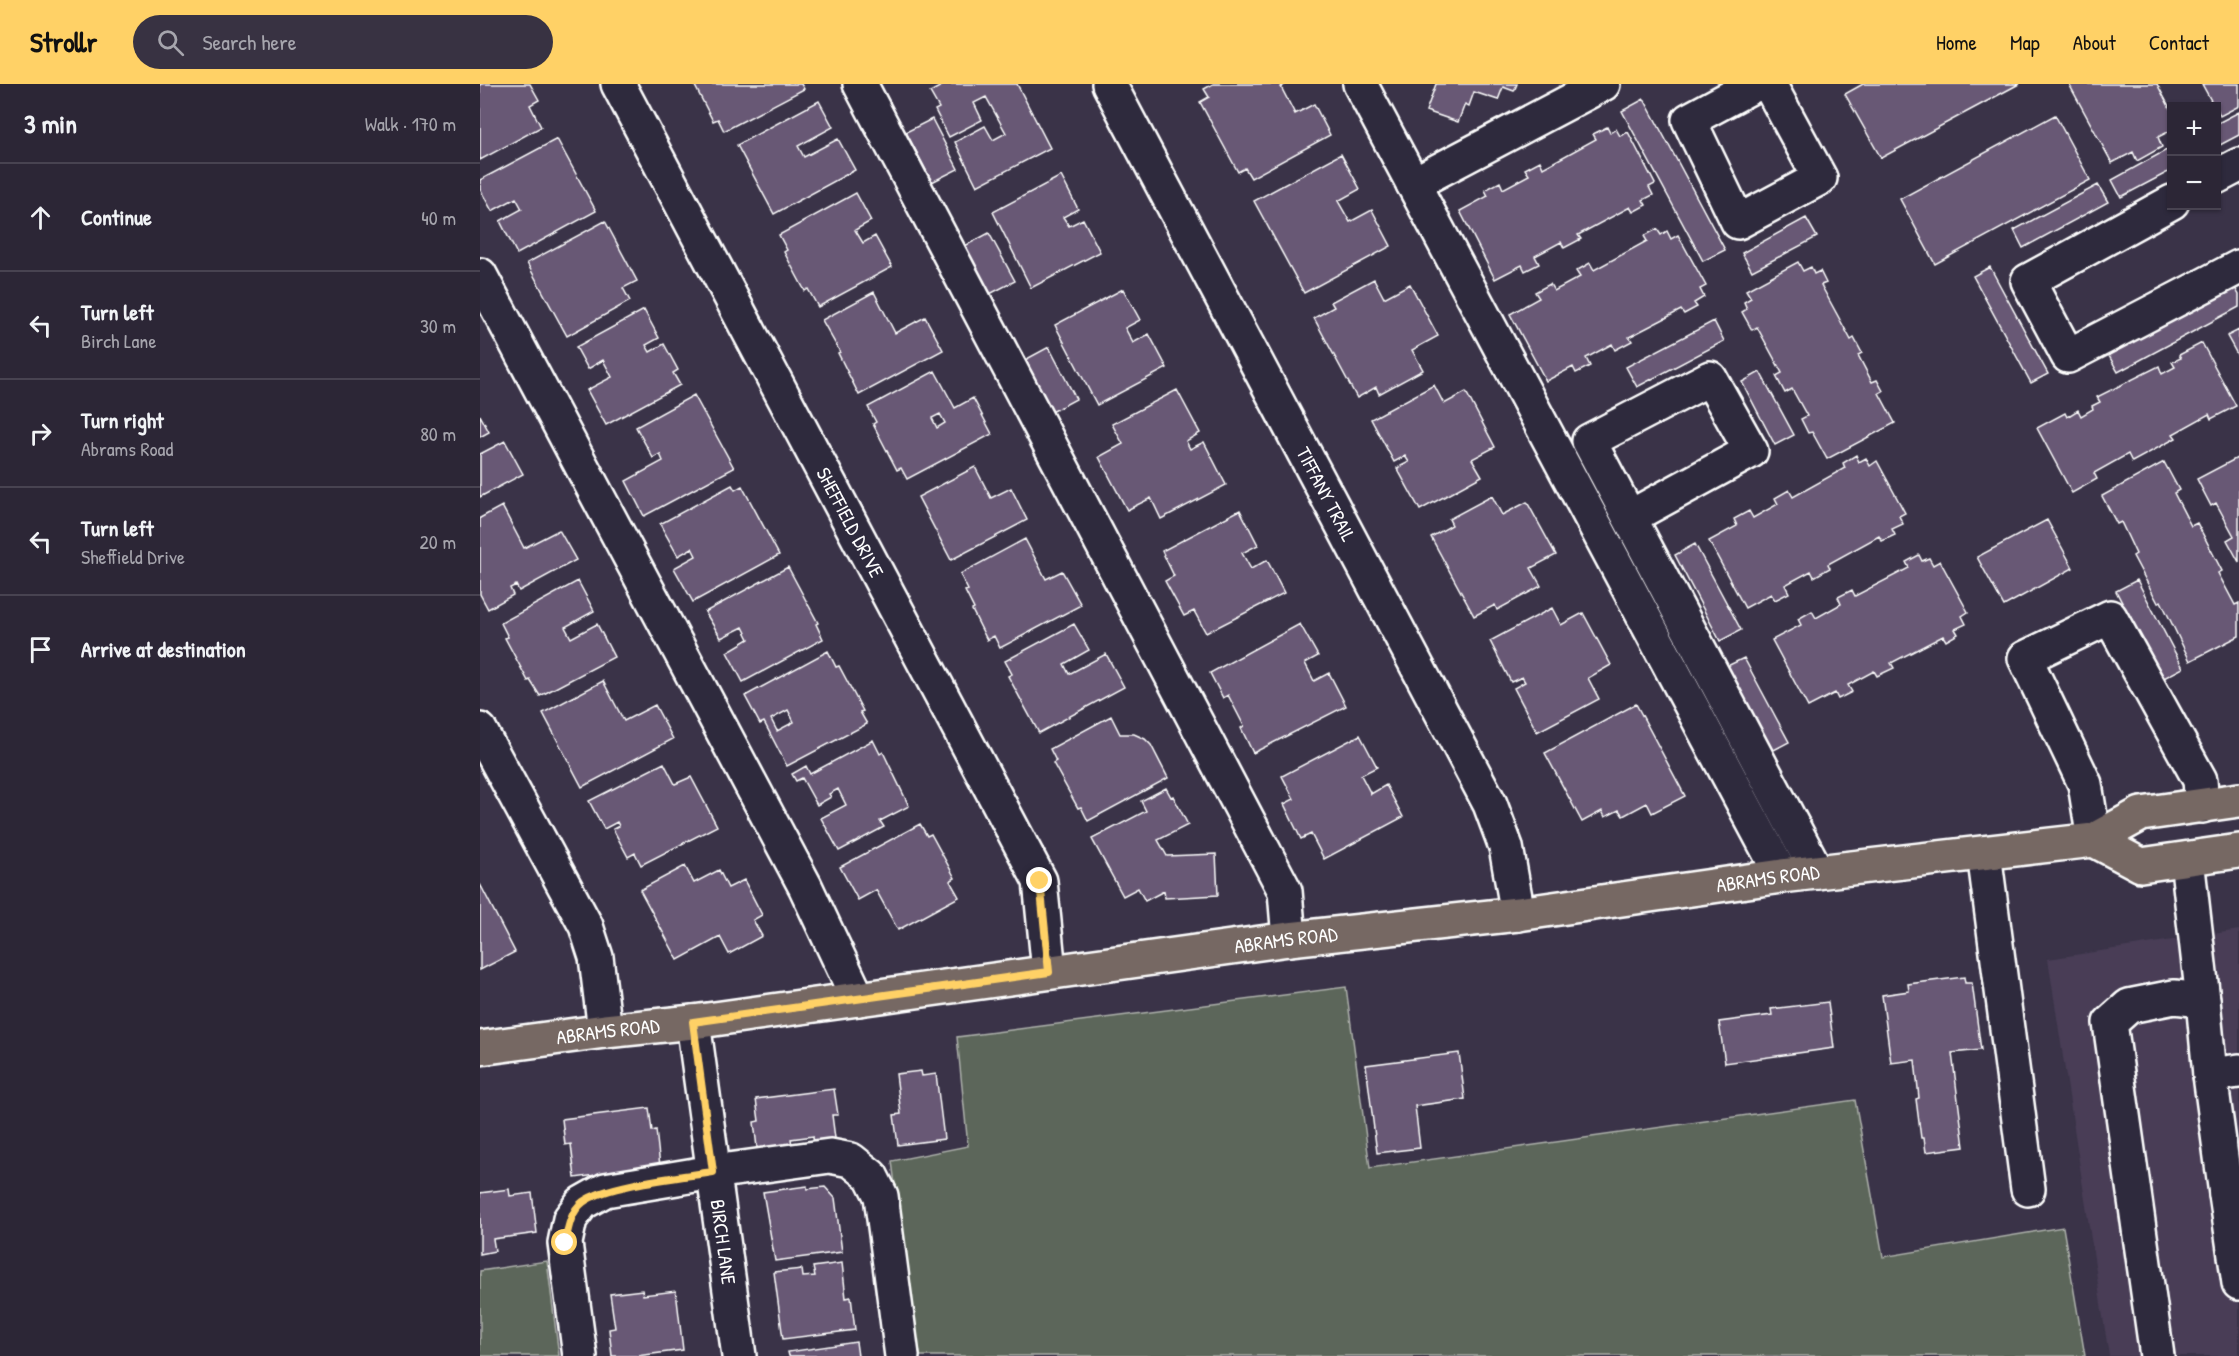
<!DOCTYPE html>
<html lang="en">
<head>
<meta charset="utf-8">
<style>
  :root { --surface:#2c2636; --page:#383242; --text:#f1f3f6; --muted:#a6a5ad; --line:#484351; --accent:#ffd166 }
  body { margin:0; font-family:"Patrick Hand",sans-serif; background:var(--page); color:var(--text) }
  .controls { position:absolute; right:18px; top:18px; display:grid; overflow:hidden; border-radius:0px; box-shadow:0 2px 4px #0004 }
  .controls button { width:54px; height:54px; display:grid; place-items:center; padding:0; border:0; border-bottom:2px solid var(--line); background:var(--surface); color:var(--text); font:30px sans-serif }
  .stop { position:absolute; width:18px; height:18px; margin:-14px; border:4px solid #ffd166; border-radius:50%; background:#fff }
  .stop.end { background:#ffd166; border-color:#fff; box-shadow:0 2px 6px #0008 }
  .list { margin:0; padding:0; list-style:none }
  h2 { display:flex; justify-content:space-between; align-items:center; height:78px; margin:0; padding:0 24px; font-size:26px }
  h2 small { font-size:20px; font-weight:400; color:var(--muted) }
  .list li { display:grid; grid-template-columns:39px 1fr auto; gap:18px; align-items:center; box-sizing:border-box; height:108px; padding:0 24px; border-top:2px solid var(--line) }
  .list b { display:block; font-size:22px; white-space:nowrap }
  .list p { margin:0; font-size:20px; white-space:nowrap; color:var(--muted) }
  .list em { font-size:20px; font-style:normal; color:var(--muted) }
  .icon { flex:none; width:33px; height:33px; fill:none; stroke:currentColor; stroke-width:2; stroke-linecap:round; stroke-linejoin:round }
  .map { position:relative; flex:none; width:1759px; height:1272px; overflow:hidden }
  header { display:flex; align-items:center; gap:36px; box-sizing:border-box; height:84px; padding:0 30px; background:var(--accent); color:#111 }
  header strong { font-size:28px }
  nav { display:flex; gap:33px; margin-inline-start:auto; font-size:21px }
  .search { width:420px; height:54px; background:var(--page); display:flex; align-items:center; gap:15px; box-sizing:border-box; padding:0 21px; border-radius:33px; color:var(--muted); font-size:22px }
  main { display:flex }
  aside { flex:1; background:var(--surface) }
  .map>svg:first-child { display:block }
</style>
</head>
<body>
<header>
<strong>Strollr</strong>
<div class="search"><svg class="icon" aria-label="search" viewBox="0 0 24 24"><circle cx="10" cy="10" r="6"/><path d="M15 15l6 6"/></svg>Search here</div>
<nav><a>Home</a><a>Map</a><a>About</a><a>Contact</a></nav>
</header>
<main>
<aside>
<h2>3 min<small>Walk · 170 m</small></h2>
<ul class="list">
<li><svg class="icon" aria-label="ahead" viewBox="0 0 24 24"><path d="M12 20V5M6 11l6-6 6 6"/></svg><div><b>Continue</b></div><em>40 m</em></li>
<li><svg class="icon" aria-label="left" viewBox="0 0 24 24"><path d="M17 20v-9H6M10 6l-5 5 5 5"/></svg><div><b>Turn left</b><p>Birch Lane</p></div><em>30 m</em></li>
<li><svg class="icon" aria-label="right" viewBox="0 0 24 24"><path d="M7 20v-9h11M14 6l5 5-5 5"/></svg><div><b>Turn right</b><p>Abrams Road</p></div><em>80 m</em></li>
<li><svg class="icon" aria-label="left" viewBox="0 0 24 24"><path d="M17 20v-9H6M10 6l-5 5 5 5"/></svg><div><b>Turn left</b><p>Sheffield Drive</p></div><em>20 m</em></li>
<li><svg class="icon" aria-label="arrive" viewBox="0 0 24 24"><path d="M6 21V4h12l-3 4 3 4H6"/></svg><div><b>Arrive at destination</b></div></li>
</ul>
</aside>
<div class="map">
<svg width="1759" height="1272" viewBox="0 0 1759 1272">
  <rect width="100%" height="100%" fill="#3a3348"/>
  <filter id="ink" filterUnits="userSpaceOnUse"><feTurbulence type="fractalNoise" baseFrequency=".0167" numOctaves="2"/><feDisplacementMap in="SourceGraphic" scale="12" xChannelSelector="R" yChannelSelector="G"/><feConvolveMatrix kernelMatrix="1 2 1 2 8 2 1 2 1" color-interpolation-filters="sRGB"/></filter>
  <g filter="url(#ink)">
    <path fill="#483e56" d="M1759,846V1272H1629L1568,875Z"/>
    <path fill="#5c665a" stroke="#aeb2ac" stroke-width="1.5" d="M866,903L890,1084L1375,1016L1403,1173L1583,1143L1605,1272H437L412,1077L488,1062L477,953Z
      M67,1177L79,1272H0V1187Z"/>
    <path fill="#685975" stroke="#fff" stroke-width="1.5" fill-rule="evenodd" d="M0,0H50L59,16L50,21L61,43L0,76Z
      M214,0H321L324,5L244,47L238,35L233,37Z
      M465,0H537L570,64L497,102L475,58L505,42L513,56L526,49L506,13L494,19L502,36L469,53L455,26L459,24L450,8Z
      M733,0H806L801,3L815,30L834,20L850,51L771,94L765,84L758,88L720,18L729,13L724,5Z
      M956,0H1037L1034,7L1023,3L1018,16L994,8L989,22L985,20L978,38L946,27Z
      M1383,0H1539L1401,74L1365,10Z
      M1589,0H1677L1692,28V46L1678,53L1682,63L1657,77L1653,68L1632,79Z
      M1722,0H1759V22L1740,32L1736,22H1734Z
      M1164,15L1245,166L1223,177L1142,27Z
      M339,17L353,43L318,62L324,73L358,55L375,86L294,130L257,61Z
      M1759,28V51L1740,61L1736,54V40Z
      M1575,31L1610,96L1455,180L1420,115Z
      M452,35L478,85L452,98L426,48Z
      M1127,43L1130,49L1136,45L1140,52L1148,48L1175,100L1169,103L1173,111L1163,116L1166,121L1153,128L1150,123L1098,151L1101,155L1084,164L1081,158L1055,172L1059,180L1045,187L1042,181L1015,195L980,127L1008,112L1005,106L1020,98L1023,105L1049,91L1045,85L1060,77L1063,84L1116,55L1113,50Z
      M77,55L116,127L37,170L20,137L42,125L36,114L12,127L0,105V96Z
      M1692,63V86L1641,113L1632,96Z
      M861,70L880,105L858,117L870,138L892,126L911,162L824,209L774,117Z
      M581,92L598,125L583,133L589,142L603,135L620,168L551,204L513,128Z
      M1618,101L1628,118L1543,164L1534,146Z
      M376,109L391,137L375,146L383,159L395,152L412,183L338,223L328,205L325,207L304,168L307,166L299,151Z
      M1326,134L1337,153L1272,187L1262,169Z
      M125,137L157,197L143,204L150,217L87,252L47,179Z
      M1177,145L1181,151L1187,147L1191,155L1198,151L1226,202L1220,205L1224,213L1214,219L1217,223L1204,230L1201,226L1149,253L1152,257L1135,266L1132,260L1106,274L1110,282L1096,289L1093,283L1066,297L1030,230L1059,214L1055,208L1070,200L1074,207L1100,193L1096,187L1110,179L1114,186L1167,157L1164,152Z
      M509,149L535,197L506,212L481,164Z
      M1318,178L1323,187L1331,183L1334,190L1340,187L1346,199L1341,201L1371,256L1374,254L1382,269L1378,271L1392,298L1397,296L1403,307L1399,309L1415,339L1347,375L1332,348L1328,349L1321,335L1327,332L1312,305L1305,309L1296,292L1302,289L1277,243L1272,246L1262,228L1267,225L1264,218L1271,214L1266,206Z
      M1510,183L1568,290L1551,299L1493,192Z
      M894,195L904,214L930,200L958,252L932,266L943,286L899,310L896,303L877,314L834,234L854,223L851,218Z
      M1754,202L1759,211V223L1638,288L1628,270Z
      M643,205L660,236L645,244L653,259L669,250L687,284L617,321L575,241Z
      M394,208L415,249L445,233L463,266L379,311L358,269L360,268L342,236Z
      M164,226L179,254L166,261L170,268L184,260L198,286L193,289L200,301L126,341L107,306L132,293L123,276L108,285L96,263Z
      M1234,237L1244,257L1157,303L1146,283Z
      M1759,246V274L1747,252Z
      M1722,259L1756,322L1731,335L1729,330L1693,350L1696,354L1652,378L1648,370L1614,389L1617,395L1592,409L1557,344L1585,329L1587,333L1598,326L1601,332L1613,325L1612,322L1620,318L1617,313L1679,282L1682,290L1695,283L1692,278L1701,274L1699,271Z
      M569,263L596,315L570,329L543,277Z
      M455,287L475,324L493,314L512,350L427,395L421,384L417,386L393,340L396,338L388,323ZM460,330L465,339L457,344L452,334Z
      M1280,288L1314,351L1295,361L1262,298Z
      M954,301L964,320L986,308L1015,363L992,375L1002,392L940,426L917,384L929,378L925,372L914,378L891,335Z
      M697,306L720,349L706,357L710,365L724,358L746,401L681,435L671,414L647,426L619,373L643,360L632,340Z
      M214,311L254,384L164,432L146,397L183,377L180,370L173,374L156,343Z
      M0,331L9,348L0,353Z
      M25,357L43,390L0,413V370Z
      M1376,371L1379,378L1386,374L1390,382L1397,377L1425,429L1419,432L1423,440L1412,445L1415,451L1402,457L1399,452L1348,480L1350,484L1334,493L1331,487L1305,501L1309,509L1295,516L1291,510L1265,524L1229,457L1257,442L1254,435L1269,427L1273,434L1298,420L1295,414L1309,406L1313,413L1365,384L1363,379Z
      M1759,373V478L1747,456L1754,452L1736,419L1731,422L1717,395Z
      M1684,378L1699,406L1694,409L1711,442L1717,439L1742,487L1738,489L1755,521L1759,519V552L1710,577L1681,517L1678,519L1653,472L1656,470L1641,438L1637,440L1622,412Z
      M495,383L511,414L531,404L547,436L471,476L438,413Z
      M252,401L255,406L262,402L299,471L213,518L194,484L216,472L212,464L198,472L180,440Z
      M1012,412L1022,431L1047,418L1076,471L1051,484L1061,502L1017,526L1015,521L994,532L951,453L972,441L969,435Z
      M22,422L44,464L79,446L96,476L39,507L36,501L30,504L33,511L8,525L0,510V434Z
      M760,426L778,461L762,469L771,485L787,476L804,509L726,549L714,527L704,532L685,497L694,492L682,467Z
      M1567,436L1593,484L1524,522L1497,473Z
      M545,455L566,495L582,487L601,521L520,564L514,552L507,556L492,526L494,525L485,507L488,506L480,490Z
      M1215,460L1261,546L1240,557L1195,471Z
      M1439,471L1442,477L1449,474L1453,481L1460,477L1488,528L1482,532L1486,540L1475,545L1478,550L1466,557L1463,552L1411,579L1414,584L1397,592L1394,587L1368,601L1372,608L1358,615L1355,609L1328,623L1292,556L1321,541L1318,535L1332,527L1336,534L1361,520L1358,513L1372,506L1375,512L1429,484L1426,478Z
      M308,483L338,539L336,540L343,555L263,598L247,568L269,555L263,543L241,554L225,528Z
      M1657,496L1703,584L1682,595L1636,507Z
      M98,497L114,527L85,543L91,554L117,540L134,573L60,612L50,596L48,597L25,554L28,553L21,539Z
      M1072,524L1081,541L1103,529L1131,581L1108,594L1119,615L1057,648L1034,604L1045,598L1042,593L1031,598L1010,557Z
      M594,540L609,566L584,580L589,590L626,570L644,603L559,649L528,592L532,590L525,577Z
      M820,540L838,572L825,579L834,597L849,589L866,622L773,669L761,644L764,642L748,611L743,614L730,589Z
      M348,567L356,583L359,582L383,627L380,628L387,640L307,682L284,638L280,640L265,612ZM308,626L314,638L297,647L291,635Z
      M1264,574L1309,658L1290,668L1245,583Z
      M123,597L144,637L175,621L193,655L102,703L63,629Z
      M1156,620L1205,712L1172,729L1167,719L1143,732L1139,726L1125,733L1122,727L1102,738L1065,669Z
      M631,632L640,650H654L665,655L671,661L688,694L608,737L601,723L598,724L573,679L576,677L570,665Z
      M880,651L897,683L881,691L891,710L906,701L923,733L844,775L831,750L821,755L804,720L814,715L802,692Z
      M393,656L400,670L403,668L429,722L400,737L404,743L359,767L341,734L366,721L358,705L349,710L351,713L337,721L322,694L316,697L312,690L326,682L330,690Z
      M184,679L195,700L211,693L237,742L161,781L155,769L148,773L133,745L139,742L137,738L124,745L109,717Z
      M686,704L691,713L693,712L708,741L678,756L687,772L736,770L738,811L685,814L684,807L665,817L658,804L643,812L612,755L666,727L661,717Z
      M440,740L447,752L451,750L475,794L470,797L479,813L418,846L396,806L378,816L360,783Z
      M205,782L214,799L239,786L248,804L264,796L282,831L273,836L282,852L249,870L240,853L198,876L160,806Z
      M0,800L35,868L0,886Z
      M1484,893L1485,899H1492L1501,966L1472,969L1484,1063L1446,1068L1444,1054H1441L1436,1015L1439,1014L1435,976L1411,979L1402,911L1429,907L1428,900Z
      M1348,918L1354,964L1245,979L1239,938L1292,931L1291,925Z
      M979,969L985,1015L935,1022L940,1064L897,1069L886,981Z
      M441,987L442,992L456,990L464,1055L418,1061L414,1031L421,1030L416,990Z
      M354,1005L358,1031H352L356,1062L334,1065L333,1052L311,1055L313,1068L278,1072L274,1038L279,1037L276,1015Z
      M169,1024L172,1047L176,1046L180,1082L95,1094L91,1060L85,1061L82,1035Z
      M327,1102V1105L345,1103L355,1114L362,1168L295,1177L283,1108Z
      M29,1105L30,1112L52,1109L57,1149L13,1155L15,1167L0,1170V1109Z
      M362,1179L366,1214L371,1213L375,1246L303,1255L294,1188L322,1185L323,1193L335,1192L333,1183Z
      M162,1206L163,1211L196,1207L203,1266L157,1272H132L129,1245L135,1244L130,1210Z
      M376,1258L378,1272H309L308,1268Z"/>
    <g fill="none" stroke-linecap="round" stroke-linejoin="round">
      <defs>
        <g id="minor">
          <path id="s1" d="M138,0L560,797L569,888"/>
          <path d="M380,0L805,807L809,855"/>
          <path id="s2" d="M629,0L1010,720L1026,763L1038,830"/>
          <path d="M880,0L1302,792"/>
          <path d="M1276,0L1209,36L1258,138L1340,94L1289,0"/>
          <path d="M1736,93L1759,81"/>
          <path d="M933,100L1123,0"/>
          <path d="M1692,118L1548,197L1588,272L1759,183"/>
          <path d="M0,191L325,802L378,915"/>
          <path d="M1150,433L1271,367L1230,294L1109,357L1337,788"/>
          <path d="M0,646L106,842L116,873L125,947"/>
          <path d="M1614,756L1605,700L1545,574L1630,533L1720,696L1722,722"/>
          <path d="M1504,769L1548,1105"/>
          <path d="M1707,775L1723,916"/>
          <path id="s3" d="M213,938L259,1272"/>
          <path d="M1730,991L1746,1110"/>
          <path d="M1759,1108L1746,1110L1759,1199"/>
          <path d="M100,1272L85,1159L90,1135L102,1119L125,1106L233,1088L350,1072L371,1076L391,1092L401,1112L422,1272"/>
          <path d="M1677,1272L1630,939L1649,922L1694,913L1723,916L1730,991L1759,987"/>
        </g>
        <g id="major">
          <path d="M1614,756L1661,781L1759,767"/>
          <path id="s4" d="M0,964L125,947L213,938L809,855L1038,830L1302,792L1614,756L1661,730L1759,716"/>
        </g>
      </defs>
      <use href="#minor" stroke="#fff" stroke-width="38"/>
      <use href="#major" stroke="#fff" stroke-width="38"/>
      <use href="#minor" stroke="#2f2a3d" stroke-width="33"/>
      <use href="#major" stroke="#766864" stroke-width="33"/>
    </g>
  </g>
  <g fill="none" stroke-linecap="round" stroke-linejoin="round" filter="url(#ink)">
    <path stroke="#ffd166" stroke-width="8" d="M85,1159C88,1144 91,1127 103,1118C128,1100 201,1093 233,1088L213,938L569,888L560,797"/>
  </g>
  <g text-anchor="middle" stroke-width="5" stroke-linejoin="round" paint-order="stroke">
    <g font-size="20" fill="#fff" stroke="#2f2a3d">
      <text dy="7" stroke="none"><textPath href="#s2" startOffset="464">TIFFANY TRAIL</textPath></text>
      <text dy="7" stroke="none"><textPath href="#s1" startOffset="496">SHEFFIELD DRIVE</textPath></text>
      <text dy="7" stroke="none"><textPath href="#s4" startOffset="1299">ABRAMS ROAD</textPath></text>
      <text dy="7" stroke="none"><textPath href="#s4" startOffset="813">ABRAMS ROAD</textPath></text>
      <text dy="7" stroke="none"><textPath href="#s4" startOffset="129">ABRAMS ROAD</textPath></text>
      <text dy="7" stroke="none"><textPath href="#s3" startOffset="222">BIRCH LANE</textPath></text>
    </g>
  </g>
</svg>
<div class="controls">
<button>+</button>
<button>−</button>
</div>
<div class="stop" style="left:85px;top:1159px"></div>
<div class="stop end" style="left:560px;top:797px"></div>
</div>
</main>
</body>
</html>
